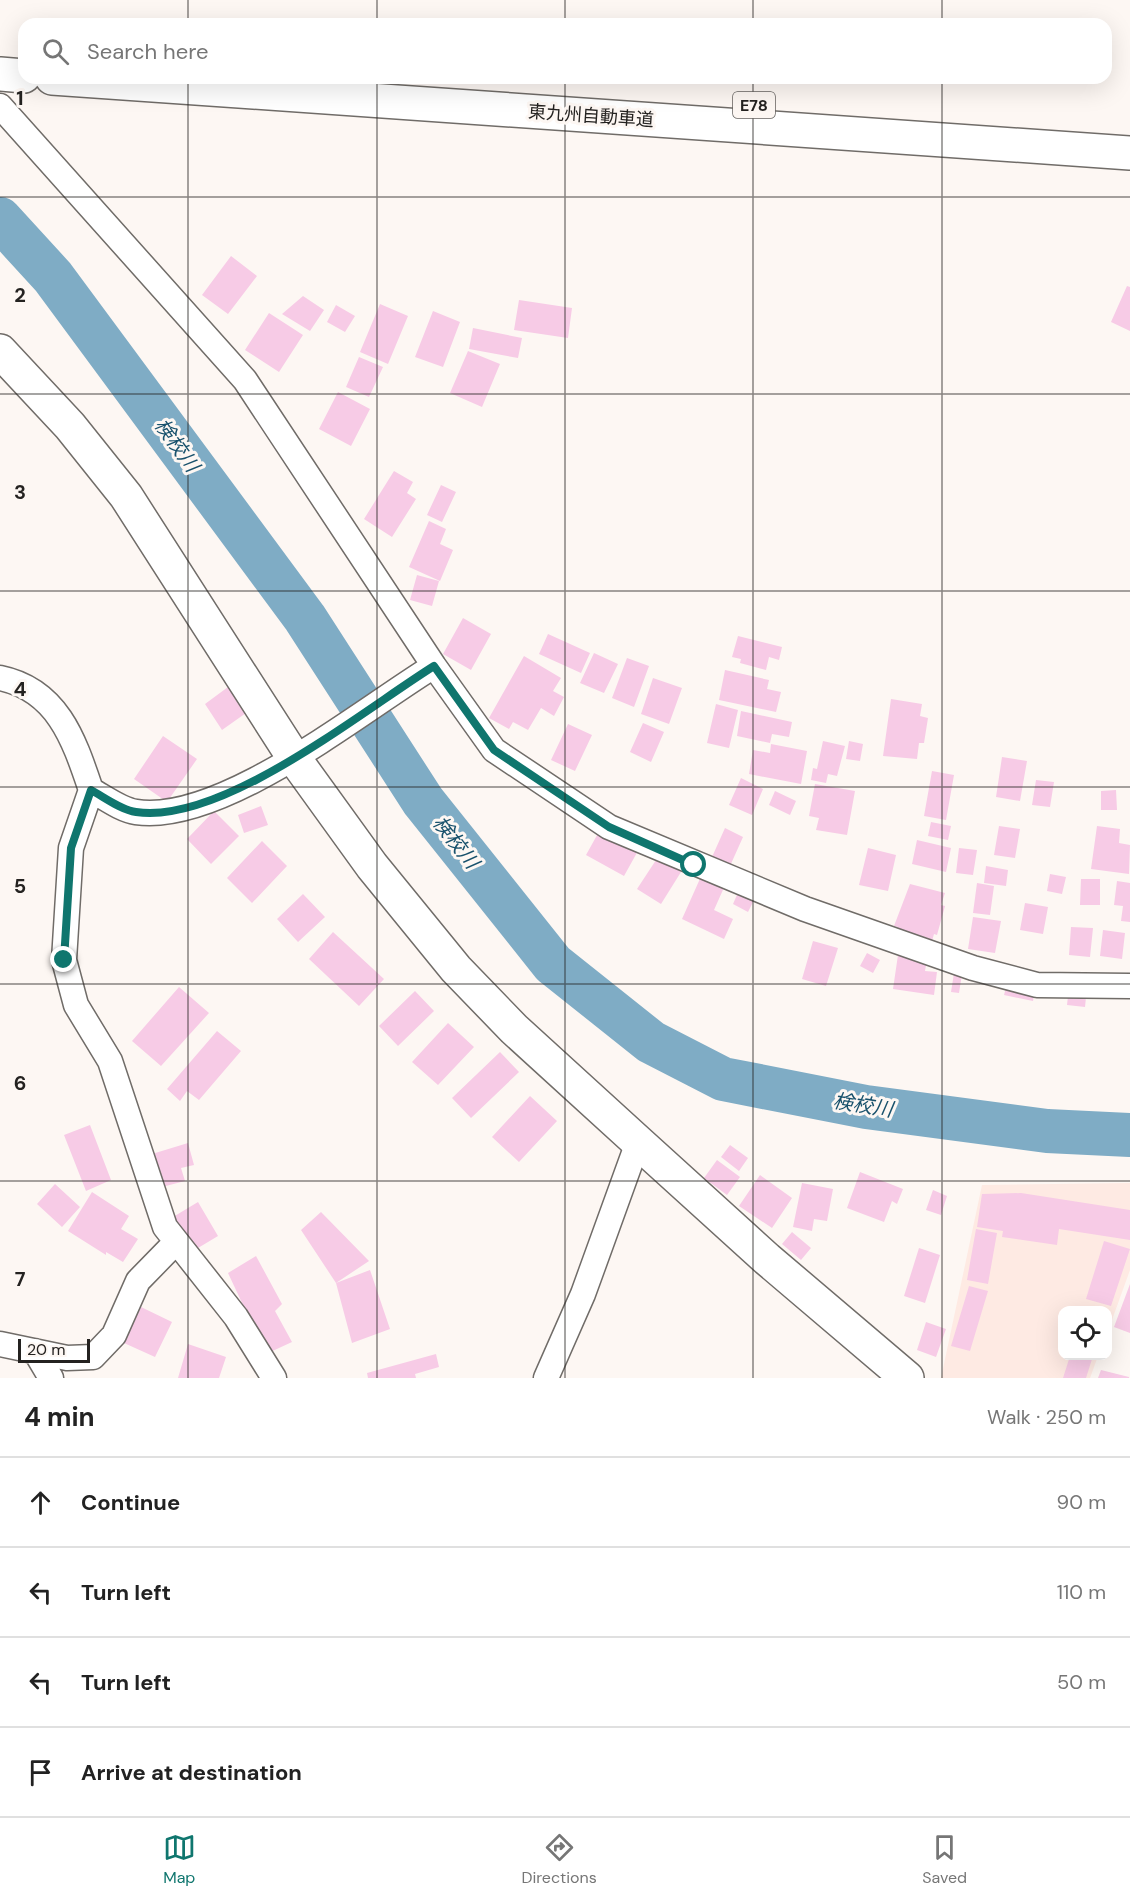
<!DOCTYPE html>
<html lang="en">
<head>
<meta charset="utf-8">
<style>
  :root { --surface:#fff; --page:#f6f6f6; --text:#222; --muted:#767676; --line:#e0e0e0; --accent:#0f766e }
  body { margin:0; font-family:"DM Sans","Noto Sans JP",sans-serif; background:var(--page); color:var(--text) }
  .controls { position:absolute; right:18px; bottom:18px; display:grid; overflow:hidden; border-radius:12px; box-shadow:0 6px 24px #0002 }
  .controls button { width:54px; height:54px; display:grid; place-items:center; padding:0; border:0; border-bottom:2px solid var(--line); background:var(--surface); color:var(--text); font:30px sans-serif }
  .scale { position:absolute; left:18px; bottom:15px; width:72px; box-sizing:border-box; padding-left:6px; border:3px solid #242220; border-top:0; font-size:16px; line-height:21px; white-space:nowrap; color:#242220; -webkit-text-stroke:4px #fdf7f3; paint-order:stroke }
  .stop { position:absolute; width:18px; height:18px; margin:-14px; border:4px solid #0f766e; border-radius:50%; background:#fff }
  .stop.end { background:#0f766e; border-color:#fff; box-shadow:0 2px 6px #0008 }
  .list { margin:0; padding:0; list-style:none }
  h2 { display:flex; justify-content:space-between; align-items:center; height:78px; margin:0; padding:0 24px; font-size:26px }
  h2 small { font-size:20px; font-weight:400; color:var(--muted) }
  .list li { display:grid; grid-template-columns:39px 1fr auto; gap:18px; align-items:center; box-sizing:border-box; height:90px; padding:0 24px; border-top:2px solid var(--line) }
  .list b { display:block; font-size:22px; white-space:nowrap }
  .list em { font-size:20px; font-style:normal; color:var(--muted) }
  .icon { flex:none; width:33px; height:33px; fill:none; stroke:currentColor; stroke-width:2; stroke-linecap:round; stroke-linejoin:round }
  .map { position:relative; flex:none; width:1130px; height:1378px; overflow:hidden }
  .search { position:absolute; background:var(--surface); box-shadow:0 6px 24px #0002; left:18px; right:18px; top:18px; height:66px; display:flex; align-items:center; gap:15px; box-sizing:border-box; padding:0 21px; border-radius:18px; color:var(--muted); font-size:22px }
  .sheet { height:438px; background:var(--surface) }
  nav { display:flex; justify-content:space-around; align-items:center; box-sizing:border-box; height:84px; border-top:2px solid var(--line); background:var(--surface); font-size:16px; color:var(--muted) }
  nav a { display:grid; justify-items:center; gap:3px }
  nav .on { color:var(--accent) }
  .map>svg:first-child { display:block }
</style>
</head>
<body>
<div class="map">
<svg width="1130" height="1378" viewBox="0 0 1130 1378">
  <rect width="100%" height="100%" fill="#fdf7f3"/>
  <path fill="#feeae3" d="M1130,1183V1270L1108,1331V1310H1062V1356H1098L1090,1378H941L982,1185Z"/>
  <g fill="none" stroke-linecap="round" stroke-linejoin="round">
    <path stroke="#7facc5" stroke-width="44" d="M0,219L53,277L305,618L423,801L553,964L651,1042L723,1079L866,1107L1047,1131L1130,1135"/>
  </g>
  <path fill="#f7cbe6" d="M231,256L257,276L228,314L202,295Z
    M1127,286L1130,287V331L1111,322Z
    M303,296L324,310L310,331L282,314Z
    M519,300L572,308L568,338L514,330Z
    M380,304L408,316L388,364L360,352Z
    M336,305L355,316L345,332L327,322Z
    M433,311L460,322L443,367L415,357Z
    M269,313L303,335L279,372L245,350Z
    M473,328L522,338L518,358L469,349Z
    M468,351L500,364L482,407L450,393Z
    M359,357L383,367L369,397L346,387Z
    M338,392L370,409L351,446L319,429Z
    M394,471L413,482L407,493L416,499L392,537L364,519Z
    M441,485L456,492L442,522L427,515Z
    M429,521L446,529L440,544L453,550L440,581L409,567Z
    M417,575L439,581L432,606L410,600Z
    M463,618L491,634L471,670L443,654Z
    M548,634L590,653L581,673L539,654Z
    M738,636L782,647L779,660L769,657L766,670L740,663L741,659L732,657Z
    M594,653L618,664L604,693L580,683Z
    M524,656L561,678L553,691L564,697L554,716L541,708L528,730L513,722L509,729L489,718Z
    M627,658L649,666L634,707L612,698Z
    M725,670L769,680L767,689L781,692L776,712L719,700Z
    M653,678L682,688L669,724L641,714Z
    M228,687L246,713L222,730L205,704Z
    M891,699L922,704L920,716L928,718L924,743H919L917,759L883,756Z
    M716,704L738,710L729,748L707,743Z
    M741,711L792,722L789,737L772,734L770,743L737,736Z
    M643,723L664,732L651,762L630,752Z
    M568,724L592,735L575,771L551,760Z
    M163,736L197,759L167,802L134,779Z
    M823,741L845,746L837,776L828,774L826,783L811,780L813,768L817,769Z
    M849,741L863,744L860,761L846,759Z
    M771,744L807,751L801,784L749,774L753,750L770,753Z
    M1002,757L1027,761L1020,801L996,797Z
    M932,771L954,775L946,820L924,816Z
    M741,778L763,789L752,815L729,805Z
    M1036,780L1054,782L1050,807L1032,805Z
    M815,784L855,791L847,835L816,830L819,818L809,816Z
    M1116,790L1117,810H1101V791Z
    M775,791L796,801L790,815L769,805Z
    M261,806L268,825L244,833L238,815Z
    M214,811L239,836L211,864L187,839Z
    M931,822L951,826L948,840L928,836Z
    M999,826L1020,829L1015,858L994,855Z
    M1097,826L1120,829L1119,843L1130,845L1129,874L1091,869Z
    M601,828L639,849L624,876L586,855Z
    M725,828L743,837L730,866L712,857Z
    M917,840L951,848L946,872L912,864Z
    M262,841L287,866L252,903L227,878Z
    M868,848L896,855L888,891L859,885Z
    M959,848L977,850L973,875L956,873Z
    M658,857L681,872L661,904L637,889Z
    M986,866L1008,870L1006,886L984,883Z
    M703,872L726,883L714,910L733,919L724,939L682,919Z
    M1050,874L1066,877L1062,894L1047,891Z
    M1081,879H1100V905H1080Z
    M1117,881L1130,883V922L1121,921L1123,906L1114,905Z
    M977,883L994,886L990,915L973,913Z
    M910,884L945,893L941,905L945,906L937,935L934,934L932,941L897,931L898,927L894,926Z
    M740,888L756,896L748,912L733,904Z
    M303,894L325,917L298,942L277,919Z
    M1025,903L1048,907L1043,934L1020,930Z
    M973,917L1001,921L995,953L968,949Z
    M1071,927L1093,928L1090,957L1069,955Z
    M1103,930L1125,933L1122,959L1100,956Z
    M333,932L384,979L359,1006L309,959Z
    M813,941L838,948L826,986L802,979Z
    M867,953L880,960L873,973L860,966Z
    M898,955L927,959L925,971L937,972L934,995L893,989Z
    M955,967L963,968L959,993L951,992Z
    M1008,980L1036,986L1033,1001L1004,995Z
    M179,987L209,1013L161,1066L132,1041Z
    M1069,987L1087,988L1085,1007L1067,1005Z
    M415,991L434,1011L398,1046L379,1026Z
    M448,1023L474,1047L438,1085L412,1062Z
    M217,1031L241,1051L199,1100L187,1091L180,1101L167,1089Z
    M500,1052L519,1072L471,1118L452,1098Z
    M530,1096L557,1121L519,1162L492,1137Z
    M90,1125L111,1180L86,1191L64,1135Z
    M188,1143L194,1165L181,1168L185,1181L162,1187L152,1154Z
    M730,1145L748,1158L739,1171L721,1157Z
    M717,1160L740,1177L727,1195L704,1178Z
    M860,1172L903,1189L897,1204L892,1201L884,1222L847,1208Z
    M760,1175L792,1198L772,1228L739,1206Z
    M802,1183L833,1189L827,1221L814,1219L812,1231L793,1227Z
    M55,1184L80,1207L62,1227L37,1204Z
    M933,1190L947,1196L941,1215L926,1210Z
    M92,1192L129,1216L121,1229L138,1239L123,1262L106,1252V1255L68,1231Z
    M1021,1193L1130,1210V1240L1059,1229L1057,1245L1002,1237L1003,1231L977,1227L982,1194Z
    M198,1202L218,1236L193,1251L173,1217Z
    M321,1212L369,1261L336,1283L370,1270L390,1329L352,1343L336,1283L301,1230Z
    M976,1229L997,1233L988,1284L967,1280Z
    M792,1232L811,1248L801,1260L782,1244Z
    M1104,1241L1130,1249L1111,1306L1086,1299Z
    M919,1248L940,1255L925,1303L904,1296Z
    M256,1256L282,1304L275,1311L292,1342L266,1354L228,1273Z
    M1130,1284V1333L1114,1327Z
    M969,1286L988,1291L970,1351L951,1346Z
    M141,1307L172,1322L155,1357L124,1343Z
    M926,1322L946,1329L936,1357L917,1350Z
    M188,1344L226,1357L219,1378H178Z
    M436,1354L439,1367L415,1374L416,1378H368L367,1373Z
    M1070,1356H1093L1086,1378H1063Z
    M1101,1370L1129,1377V1378H1098Z"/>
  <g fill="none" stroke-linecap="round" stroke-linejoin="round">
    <defs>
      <path id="street" d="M0,106L245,380L434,666L494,750L609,827L805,909L973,968L1037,985L1130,986
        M0,678C58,690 74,740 91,790L71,848L64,960L76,1005L110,1061L165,1227L236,1317L274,1378
        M91,790C104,797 121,810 136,812C221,825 362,710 434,666
        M0,1344L67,1358L93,1357L114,1335L138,1281L176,1242
        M35,1351L51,1378
        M546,1378L583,1294L638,1142"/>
      <path id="secondary" d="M0,351L70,426L126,496L294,758L372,866L456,969L514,1029L638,1142L767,1259L907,1378"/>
      <path id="highway" d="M0,74L24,76
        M52,78L1130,153"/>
    </defs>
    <use href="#street" stroke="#706c68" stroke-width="27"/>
    <use href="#secondary" stroke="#706c68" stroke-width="36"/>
    <use href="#highway" stroke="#706c68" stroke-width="36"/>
    <use href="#street" stroke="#fff" stroke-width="24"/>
    <use href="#secondary" stroke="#fff" stroke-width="33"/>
    <use href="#highway" stroke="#fff" stroke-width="33"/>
  </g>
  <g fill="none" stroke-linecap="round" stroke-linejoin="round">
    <path stroke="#0f766e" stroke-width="8" d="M64,960L71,848L91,790C104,797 121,810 136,812C222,825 362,711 434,666L494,750L609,827L694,865"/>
  </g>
  <path fill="none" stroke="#242220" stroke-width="1.5" stroke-opacity="0.55" d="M188,0V24M377,0V24M565,0V24M753,0V24M942,0V24M188,78V1378M377,78V1378M565,78V1378M753,78V1378M942,78V1378M0,197H1130M0,394H1130M0,591H1130M0,787H1130M0,984H1130M0,1181H1130"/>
  <g text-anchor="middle" stroke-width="6" stroke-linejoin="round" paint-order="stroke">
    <rect fill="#fdf7f3" stroke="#65625f" stroke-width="1.5" x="733" y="92" width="42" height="26" rx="4.5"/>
    <g font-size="16" font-weight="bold" fill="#242220">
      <text x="754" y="111">E78</text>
    </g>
    <g font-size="18" fill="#242220" stroke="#fdf7f3">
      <text transform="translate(591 116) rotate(4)" y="6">東九州自動車道</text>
    </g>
    <g font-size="20" font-style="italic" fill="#18516c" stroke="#fdf7f3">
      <text transform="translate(177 445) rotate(54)" y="7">検校川</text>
      <text transform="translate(456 842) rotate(52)" y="7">検校川</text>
      <text transform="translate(863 1105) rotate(9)" y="7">検校川</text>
    </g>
  </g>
  <g font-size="20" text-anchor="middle" font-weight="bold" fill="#242220" stroke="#fdf7f3" stroke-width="6" stroke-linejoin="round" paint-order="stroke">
    <text x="20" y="105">1</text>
    <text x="20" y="302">2</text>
    <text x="20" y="499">3</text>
    <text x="20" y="696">4</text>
    <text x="20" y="893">5</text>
    <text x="20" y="1090">6</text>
    <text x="20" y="1286">7</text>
  </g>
</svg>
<div class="controls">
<button><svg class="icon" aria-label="locate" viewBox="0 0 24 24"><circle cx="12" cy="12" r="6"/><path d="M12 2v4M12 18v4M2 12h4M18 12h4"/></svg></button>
</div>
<div class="scale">20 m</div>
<div class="stop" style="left:694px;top:865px"></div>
<div class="stop end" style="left:64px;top:960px"></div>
<div class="search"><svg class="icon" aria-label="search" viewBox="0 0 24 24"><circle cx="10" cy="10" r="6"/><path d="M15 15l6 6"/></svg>Search here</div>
</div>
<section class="sheet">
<h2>4 min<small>Walk · 250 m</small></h2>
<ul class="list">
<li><svg class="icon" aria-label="ahead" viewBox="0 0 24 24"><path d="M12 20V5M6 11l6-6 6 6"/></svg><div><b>Continue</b></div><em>90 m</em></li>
<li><svg class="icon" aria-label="left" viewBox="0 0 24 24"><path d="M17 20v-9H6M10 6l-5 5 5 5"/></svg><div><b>Turn left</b></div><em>110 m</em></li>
<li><svg class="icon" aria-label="left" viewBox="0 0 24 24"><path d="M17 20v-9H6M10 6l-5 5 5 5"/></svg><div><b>Turn left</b></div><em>50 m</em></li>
<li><svg class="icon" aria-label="arrive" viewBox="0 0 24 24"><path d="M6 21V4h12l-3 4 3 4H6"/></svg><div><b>Arrive at destination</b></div></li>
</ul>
</section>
<nav>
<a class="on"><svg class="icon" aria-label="map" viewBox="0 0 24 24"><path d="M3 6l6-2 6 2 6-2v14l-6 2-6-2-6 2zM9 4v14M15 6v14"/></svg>Map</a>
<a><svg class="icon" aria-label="directions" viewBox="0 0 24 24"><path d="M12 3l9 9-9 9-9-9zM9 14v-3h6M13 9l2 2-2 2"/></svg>Directions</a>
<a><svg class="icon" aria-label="saved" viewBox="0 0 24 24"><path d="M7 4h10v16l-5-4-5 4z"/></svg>Saved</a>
</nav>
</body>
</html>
